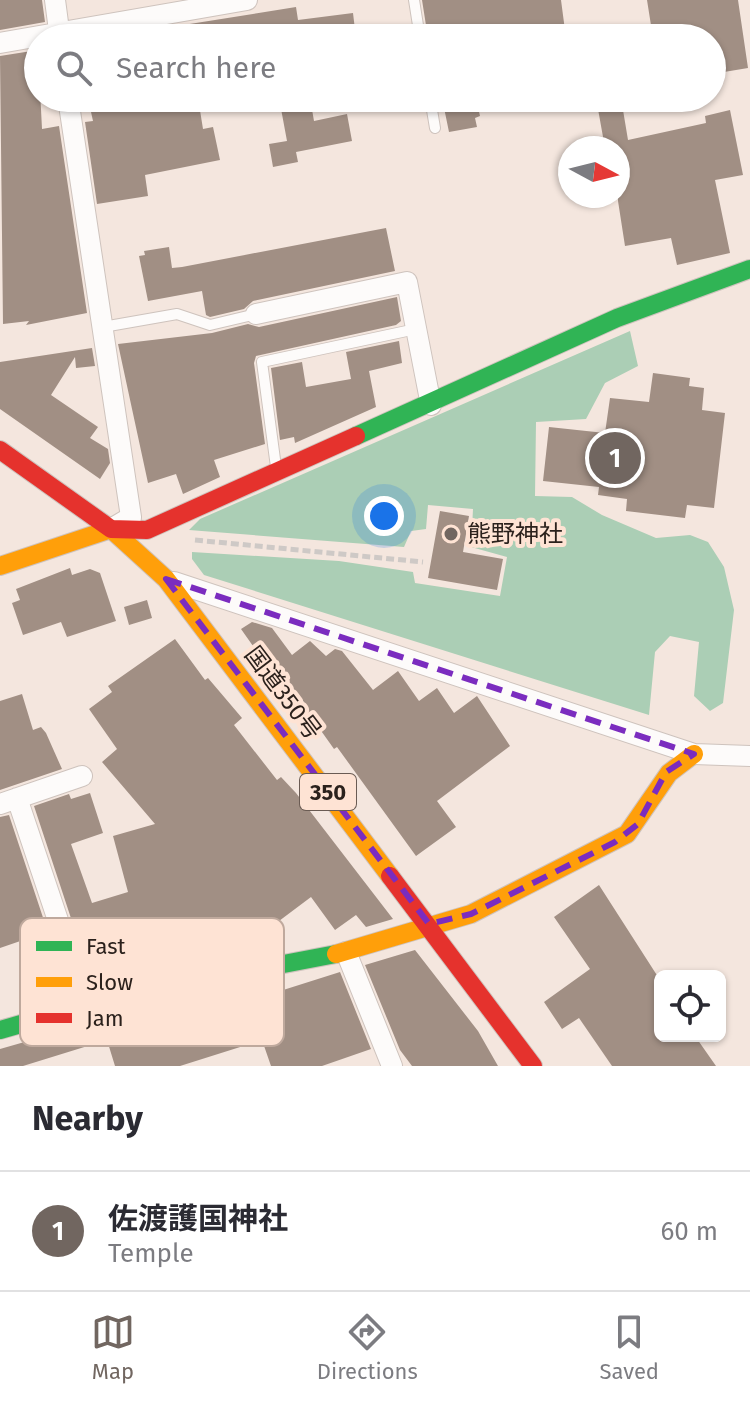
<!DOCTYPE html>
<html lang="en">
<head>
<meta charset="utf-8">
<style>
  :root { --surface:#fff; --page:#f2f2f3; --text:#2b2b33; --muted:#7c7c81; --line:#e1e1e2; --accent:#716660 }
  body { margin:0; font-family:"Fira Sans","Noto Sans JP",sans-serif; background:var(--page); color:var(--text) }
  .controls { position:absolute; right:24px; bottom:24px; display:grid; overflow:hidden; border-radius:12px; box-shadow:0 2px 6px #0004 }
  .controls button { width:72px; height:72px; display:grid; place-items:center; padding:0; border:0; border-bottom:2px solid var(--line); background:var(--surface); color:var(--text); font:40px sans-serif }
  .compass { position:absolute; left:558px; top:136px; width:72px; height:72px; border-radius:50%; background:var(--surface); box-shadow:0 2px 6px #0004; rotate:97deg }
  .you { position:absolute; left:384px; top:516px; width:28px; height:28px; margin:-20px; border:6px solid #fff; border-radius:50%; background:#1a73e8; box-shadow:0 0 0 12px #1a73e833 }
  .badge { display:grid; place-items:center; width:52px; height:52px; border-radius:50%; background:var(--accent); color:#fff; font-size:26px; font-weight:700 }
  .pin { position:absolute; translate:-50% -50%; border:4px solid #fff; box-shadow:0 2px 8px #0006 }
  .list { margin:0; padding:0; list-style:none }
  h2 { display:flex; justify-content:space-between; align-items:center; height:104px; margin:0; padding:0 32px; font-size:34px }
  h2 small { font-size:26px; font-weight:400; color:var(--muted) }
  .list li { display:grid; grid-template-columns:52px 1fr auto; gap:24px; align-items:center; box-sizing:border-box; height:120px; padding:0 32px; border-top:2px solid var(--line) }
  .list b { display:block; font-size:30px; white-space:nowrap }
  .list p { margin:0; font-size:26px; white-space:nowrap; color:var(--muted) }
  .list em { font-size:26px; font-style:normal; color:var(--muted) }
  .icon { flex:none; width:44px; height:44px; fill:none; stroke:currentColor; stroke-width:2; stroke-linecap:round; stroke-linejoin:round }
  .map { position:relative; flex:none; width:750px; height:1066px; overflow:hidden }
  .search { position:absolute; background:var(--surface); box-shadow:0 2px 6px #0004; left:24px; right:24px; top:24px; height:88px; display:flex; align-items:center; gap:20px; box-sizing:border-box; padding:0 28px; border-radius:44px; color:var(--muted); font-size:30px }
  .sheet { height:224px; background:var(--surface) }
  nav { display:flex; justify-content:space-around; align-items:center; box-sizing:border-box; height:112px; border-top:2px solid var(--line); background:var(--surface); font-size:22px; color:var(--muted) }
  nav a { display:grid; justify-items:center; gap:4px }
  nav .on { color:var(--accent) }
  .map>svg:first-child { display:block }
</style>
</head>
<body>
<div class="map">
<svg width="750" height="1066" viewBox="0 0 750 1066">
  <rect width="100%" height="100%" fill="#f4e6de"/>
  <path fill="#abceb5" d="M630,331L638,366L605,383L586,419L536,422L535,496L572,497L602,515L656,538L690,535L708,542L724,567L734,610L723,703L710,711L694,696L699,642L670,636L655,652L649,715L204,575L192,559V552L339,561L413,572L415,583L500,596L507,557L471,547L473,509L428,505L426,529L411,531L404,547L189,530L200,519Z"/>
  <path fill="#a18f84" d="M0,0H42L45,22L0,30Z
    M422,0H561L566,38H428Z
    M647,0H738L748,68L712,74V38H653Z
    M296,7L298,20L353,13L356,38H178L177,26Z
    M38,50L42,129L59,126L87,313L26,325L29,321L3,324L0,56Z
    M163,98H198L203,129L213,127L220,160L145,175L148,196L97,204L85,122L93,121L91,112Z
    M279,98H310L314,121L347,114L352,141L296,152L298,162L273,167L269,144L287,141Z
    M442,98H476L480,116L475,118L477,127L449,132Z
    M596,98H621L628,140L706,123L705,116L730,110L743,175L715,180L730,253L677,265L671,238L625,246L618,201V148H605Z
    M386,228L395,271L253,301L244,309L210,317L206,315L202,291L148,301L139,256L145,255L144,251L169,247L172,268L182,267Z
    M397,297L401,321L396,325L256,356L254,363L265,444L214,460L220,477L183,494L176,474L148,483L118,344L212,333L248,324L259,327Z
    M399,341L402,363L369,371L376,407L295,443L294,437L280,440L271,368L302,362L306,387L351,379L346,352Z
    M92,348L95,366L76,368L75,357L51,395L98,427L90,438L108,449L110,463L100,479L0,409V362Z
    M653,373L690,378L689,386L704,388L702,410L725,413L714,508L687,505L685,518L626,511L627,499L598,495L599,487L543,481L549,427L605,433L610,398L649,402Z
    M440,511L469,516L463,552L503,559L497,590L428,578Z
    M70,568L72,575L90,569L100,573L116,621L67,637L61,622L23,635L12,603L20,600L16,589Z
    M147,600L152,618L129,625L124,607Z
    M252,622L272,628L292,655L310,641L326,656L335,649L342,651L373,690L398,671L419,701L437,688L454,713L477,696L510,746L437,801L456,827L416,856L337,747L334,749L302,704L304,702L272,662L267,666L241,629Z
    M175,639L205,680L208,678L242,718L234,725L277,780L281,777L296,793L393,919L366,927L356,915L335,930L311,897L275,924L283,934L264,948L150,960L152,968L93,985L34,806L69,794L71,799L90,793L103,833L71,844L92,903L128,892L113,836L155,824L102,762L117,749L89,709L112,692L108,686Z
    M22,694L33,730L41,727L46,733L62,769L0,790V701Z
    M9,815L66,987L50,993L32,937L0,948V817Z
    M599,885L660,980V1036H695L716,1066H612L579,1018L562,1029L544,1002L590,969L554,917Z
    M415,950L478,1031L498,1066H412L400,1050L365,965Z
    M340,972L371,1049L322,1066H271L262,1040L180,1066H115L107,1040L23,1066H0V1049L126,1013L136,1011L137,1014L164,1006L170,1017L209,1005L210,1008L244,998L245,1002Z"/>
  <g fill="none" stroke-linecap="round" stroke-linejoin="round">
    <defs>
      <path id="lane" d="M414,0L420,38
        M430,98L435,128
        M103,327L177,314L210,325L256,314
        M276,467L262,362L416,329"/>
      <path id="street" d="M55,0L60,38
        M0,43L247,0
        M68,98L131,517L111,529
        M256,314L407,282L431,405
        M174,582L694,754L750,756
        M17,798L86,1004
        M0,804L82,776
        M346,952L392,1066"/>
      <path id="fast" d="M356,436L617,318L750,269
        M0,1030L122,995L336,954"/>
      <path id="slow" d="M0,566L111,529L166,579L390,876
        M336,954L471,914L627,834L669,773L694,754"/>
      <path id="jam" d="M0,450L111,529L147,530L356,436
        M390,876L533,1066"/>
    </defs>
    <use href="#lane" stroke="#cec3bd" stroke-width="12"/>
    <use href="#street" stroke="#cec3bd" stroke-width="22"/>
    <use href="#fast" stroke="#cec3bd" stroke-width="20"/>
    <use href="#slow" stroke="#cec3bd" stroke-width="20"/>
    <use href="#jam" stroke="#cec3bd" stroke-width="20"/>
    <path stroke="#cec9c6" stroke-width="5" stroke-dasharray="8 4" stroke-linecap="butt" d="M195,540L423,562"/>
    <use href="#lane" stroke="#fdfbfa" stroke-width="10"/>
    <use href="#street" stroke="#fdfbfa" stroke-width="20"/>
    <use href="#fast" stroke="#30b455" stroke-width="18"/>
    <use href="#slow" stroke="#ff9f0a" stroke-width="18"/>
    <use href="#jam" stroke="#e5322d" stroke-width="18"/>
  </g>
  <path fill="none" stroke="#7b2cbf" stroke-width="6" stroke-dasharray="16 10" stroke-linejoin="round" d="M166,579L694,754L666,772L638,824L615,842L471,914L429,924Z"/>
  <circle fill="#716660" stroke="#fee3d4" stroke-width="3" cx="451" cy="534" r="8"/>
  <g text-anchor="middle" stroke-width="8" stroke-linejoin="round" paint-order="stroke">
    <rect fill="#fee3d4" stroke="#6a5b53" stroke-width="2" x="300" y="774" width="56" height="36" rx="6"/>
    <g font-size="22" font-weight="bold" fill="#2b211c">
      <text x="328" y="800">350</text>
    </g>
    <g font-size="24" fill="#2b211c" stroke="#fee3d4" text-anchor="start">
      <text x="467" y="542">熊野神社</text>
    </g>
    <g font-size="24" fill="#2b211c" stroke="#fee3d4">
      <text transform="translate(283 693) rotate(53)" y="8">国道350号</text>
    </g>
  </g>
  <rect x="20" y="918" width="264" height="128" rx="12" fill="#fee3d4" stroke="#bfa99d" stroke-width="2"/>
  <rect x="36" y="941" width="36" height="10" fill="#30b455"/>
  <rect x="36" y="977" width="36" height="10" fill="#ff9f0a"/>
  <rect x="36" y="1013" width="36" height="10" fill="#e5322d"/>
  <g font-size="22" fill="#2b211c">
    <text x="86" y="954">Fast</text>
    <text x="86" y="990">Slow</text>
    <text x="86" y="1026">Jam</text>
  </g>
</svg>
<div class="controls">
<button><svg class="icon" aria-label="locate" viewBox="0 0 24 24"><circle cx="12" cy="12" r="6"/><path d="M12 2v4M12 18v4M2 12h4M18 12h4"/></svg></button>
</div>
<svg class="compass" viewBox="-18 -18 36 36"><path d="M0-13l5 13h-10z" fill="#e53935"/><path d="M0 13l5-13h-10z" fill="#7c7c81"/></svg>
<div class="you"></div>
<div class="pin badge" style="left:615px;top:458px">1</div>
<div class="search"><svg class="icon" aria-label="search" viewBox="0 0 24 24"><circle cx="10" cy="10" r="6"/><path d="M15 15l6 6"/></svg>Search here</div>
</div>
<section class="sheet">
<h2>Nearby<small></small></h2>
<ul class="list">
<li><span class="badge">1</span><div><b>佐渡護国神社</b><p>Temple</p></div><em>60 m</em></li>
</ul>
</section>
<nav>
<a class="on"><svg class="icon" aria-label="map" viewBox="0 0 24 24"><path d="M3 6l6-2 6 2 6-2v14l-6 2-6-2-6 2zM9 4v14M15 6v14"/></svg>Map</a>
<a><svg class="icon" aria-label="directions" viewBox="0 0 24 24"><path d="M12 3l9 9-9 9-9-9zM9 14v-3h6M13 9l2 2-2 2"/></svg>Directions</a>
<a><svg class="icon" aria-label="saved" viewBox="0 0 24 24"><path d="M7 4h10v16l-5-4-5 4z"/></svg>Saved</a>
</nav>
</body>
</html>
